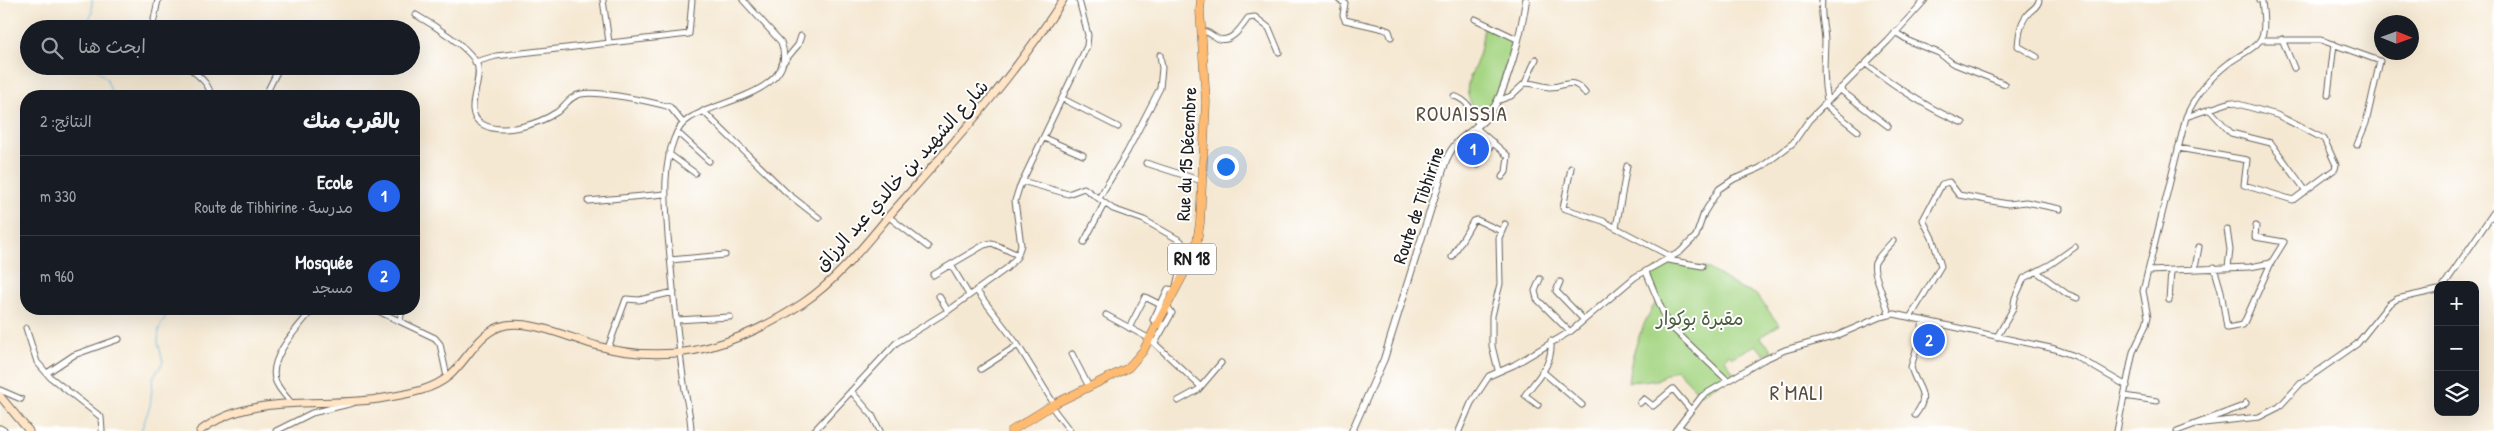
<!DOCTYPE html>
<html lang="ar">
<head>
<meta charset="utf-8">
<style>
  :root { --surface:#171b24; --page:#20242c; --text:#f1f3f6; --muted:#9ea1a6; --line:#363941; --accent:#2563eb }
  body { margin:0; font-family:"Patrick Hand","Playpen Sans Arabic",sans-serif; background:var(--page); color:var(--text); direction:rtl }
  .controls { position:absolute; right:15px; bottom:15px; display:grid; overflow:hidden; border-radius:10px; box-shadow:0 5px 20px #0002 }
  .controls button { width:45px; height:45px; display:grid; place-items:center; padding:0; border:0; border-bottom:1px solid var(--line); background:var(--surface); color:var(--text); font:25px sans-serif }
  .compass { position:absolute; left:2374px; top:15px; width:45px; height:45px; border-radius:50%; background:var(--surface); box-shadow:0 5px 20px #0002; rotate:91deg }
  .you { position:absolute; left:1225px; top:166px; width:18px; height:18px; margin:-12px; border:4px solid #fff; border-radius:50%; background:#1a73e8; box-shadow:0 0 0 8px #1a73e833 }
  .badge { display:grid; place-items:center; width:32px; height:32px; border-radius:50%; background:var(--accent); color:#fff; font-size:16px; font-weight:700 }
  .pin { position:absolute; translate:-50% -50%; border:2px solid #fff; box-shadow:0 1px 5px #0006 }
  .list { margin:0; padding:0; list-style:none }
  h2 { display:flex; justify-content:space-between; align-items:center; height:65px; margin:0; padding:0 20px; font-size:21px }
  h2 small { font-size:16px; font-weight:400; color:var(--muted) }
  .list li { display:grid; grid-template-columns:32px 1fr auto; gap:15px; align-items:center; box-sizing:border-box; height:80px; padding:0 20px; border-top:1px solid var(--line) }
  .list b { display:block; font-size:19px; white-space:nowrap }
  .list p { margin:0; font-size:16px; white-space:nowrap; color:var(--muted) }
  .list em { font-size:16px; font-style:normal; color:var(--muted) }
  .icon { flex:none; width:28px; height:28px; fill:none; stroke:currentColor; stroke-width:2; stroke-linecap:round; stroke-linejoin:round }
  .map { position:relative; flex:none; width:2494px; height:431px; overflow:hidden; direction:ltr }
  .search { position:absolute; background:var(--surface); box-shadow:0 5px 20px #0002; left:20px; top:20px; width:400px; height:55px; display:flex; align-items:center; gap:12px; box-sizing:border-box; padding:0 18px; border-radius:28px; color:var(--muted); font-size:19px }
  .panel { position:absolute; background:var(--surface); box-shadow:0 5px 20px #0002; left:20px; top:90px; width:400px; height:225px; border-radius:20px; direction:rtl }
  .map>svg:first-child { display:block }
</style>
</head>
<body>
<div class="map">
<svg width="2494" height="431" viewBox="0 0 2494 431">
  <rect width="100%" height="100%" fill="#fff"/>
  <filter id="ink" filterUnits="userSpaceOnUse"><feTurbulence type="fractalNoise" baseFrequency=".02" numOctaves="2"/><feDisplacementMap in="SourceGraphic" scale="10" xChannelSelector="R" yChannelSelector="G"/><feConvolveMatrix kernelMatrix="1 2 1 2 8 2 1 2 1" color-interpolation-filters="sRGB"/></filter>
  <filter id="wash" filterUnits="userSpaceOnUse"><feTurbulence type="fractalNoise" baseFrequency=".0096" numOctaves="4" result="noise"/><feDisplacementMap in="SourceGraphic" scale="20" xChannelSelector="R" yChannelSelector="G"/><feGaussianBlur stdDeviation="1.12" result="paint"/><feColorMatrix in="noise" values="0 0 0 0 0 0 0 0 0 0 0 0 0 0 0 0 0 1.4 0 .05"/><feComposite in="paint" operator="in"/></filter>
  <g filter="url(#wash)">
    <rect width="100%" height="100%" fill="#f5e8d2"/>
    <path fill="#f7d1c9" d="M1475,130L1490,143L1475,166L1456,155Z"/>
    <path fill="#a6d684" stroke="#617950" d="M1485,24L1511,38L1512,41L1498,92L1492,104L1475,110C1459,86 1472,78 1479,55C1482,45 1482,35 1485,24Z
      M1670,262L1709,269L1741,289L1757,295L1779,325L1760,337L1772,350L1764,355L1756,345L1732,357L1729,354L1725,359L1734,373L1701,395L1676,369L1653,382L1652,380L1628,382C1631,353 1642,323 1658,299L1648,274Z"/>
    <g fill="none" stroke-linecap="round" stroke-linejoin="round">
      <path stroke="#66b9e1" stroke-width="1" d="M82,29L92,14V0
        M93,66L106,78L113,96
        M141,431L150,406L153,378L163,362L158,342L159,329L169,309"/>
    </g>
  </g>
  <g filter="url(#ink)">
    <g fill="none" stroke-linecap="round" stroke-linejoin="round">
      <defs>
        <path id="minor" d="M603,0L609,42
          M1339,0L1345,3L1343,15L1345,20L1384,29L1389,31L1391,37
          M1822,0C1820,18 1825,27 1825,43C1824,63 1823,80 1827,101
          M416,15C432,24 469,47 477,64C484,82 461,112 482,124C502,136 539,124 557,112C565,106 570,96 581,94C598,90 652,102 670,107L683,123
          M1475,19L1517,39
          M152,29L158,0
          M1201,31C1210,31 1212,37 1219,39C1232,43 1242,26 1248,18L1255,17L1269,28L1279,52
          M1895,32L1911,42L1939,53L1952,63L2005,84
          M2282,39L2294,68
          M2261,40H2321L2380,61L2366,123L2357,145
          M2037,57L2018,46C2019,35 2020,23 2027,15C2031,9 2038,8 2039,0
          M475,62L496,56L689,34L692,0
          M782,64L798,45L801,36
          M1866,64C1896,87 1928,109 1963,123
          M187,66C197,75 209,82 211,96
          M1525,83L1536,59
          M1839,89L1888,126
          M2328,95L2334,44
          M265,96L280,66
          M1454,96C1469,101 1472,111 1478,124
          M1063,99L1118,127
          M1497,101L1511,96L1525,83C1533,83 1541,86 1549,87C1565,88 1571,75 1585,93
          M1824,104L1858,131
          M2209,109L2231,133L2271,143L2306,191
          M703,111L787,193L819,218
          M1475,127L1508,156L1506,172L1502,177
          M677,132L709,161
          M1044,138L1083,155
          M2178,148L2247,160L2244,185L2293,200L2335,169L2336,165L2324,139L2277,115L2231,102L2186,117
          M669,154L695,173
          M1146,163L1202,181
          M1478,165L1493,142
          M1571,168L1563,208L1603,221L1672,257
          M1022,181L1068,194L1084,188L1113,209L1144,220L1181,241L1184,252L1175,290L1168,289L1153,320L1165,326
          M1099,198L1127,152L1160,88L1162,68L1160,55
          M588,201L665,194
          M889,217L928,247
          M1616,228L1627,166
          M2227,229L2230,250L2228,267
          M1084,242L1104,204
          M1452,257L1473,221L1477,220L1501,231
          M670,260L725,255
          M1668,260L1702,266
          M951,265L969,295
          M2214,267L2221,291L2227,328L2243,325L2271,263L2284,242L2255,237L2256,226
          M2195,268L2199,247
          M2148,271L2250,267L2271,263
          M1646,272L1668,324L1728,381
          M2037,272L2067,294L2077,298
          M933,275L984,245L992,243L1018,255
          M1540,279L1535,291L1537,299L1569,331
          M1560,282L1556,291L1584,320
          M2444,285L2494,212
          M976,290L1018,345L1054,404
          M939,296L948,311
          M2169,300L2171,271
          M374,309L435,338L440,344L447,377
          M1106,315L1150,339L1200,386
          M1889,315C1887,302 1871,272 1875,263C1879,255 1887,248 1893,241
          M1911,316L1941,266L1933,240L1923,220L1942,184L1949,182L1959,195L2008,204L2026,202L2060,209
          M677,320L730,317
          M400,321L402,309
          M26,328L37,362L50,377L101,417L102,431
          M1129,328L1145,297L1159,304
          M1997,337L2013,309L2015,298L2024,278L2051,264L2075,247
          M1155,343L1172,313L1167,306
          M608,348L626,299L639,300L674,292
          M1072,354L1089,387
          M981,369L1018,345
          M1498,370L1492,346V316L1500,284L1499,238L1505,224
          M1542,371L1582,405
          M47,373L74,355L119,339
          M0,390L21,399
          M851,391L872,415L880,431
          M2124,396L2157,401
          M1178,401L1198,390L1221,363
          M1640,403L1644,399L1653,406L1673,389L1690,409
          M292,404C287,397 280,391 276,382C266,359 300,325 313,309
          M1538,405L1525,395C1538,377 1553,365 1551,341
          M1051,406L1070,431
          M1915,415C1932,394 1916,388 1911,367L1921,333L1923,320
          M2195,424L2259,417L2279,407L2301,383L2357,344L2389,304L2397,299L2438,290
          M1678,427L1686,431
          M0,428L5,431
          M276,431L312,413L353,403
          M691,431C691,417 687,404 685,390C677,339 673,287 668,236C666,203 662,170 674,139C677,130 682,123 690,118C716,101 800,92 781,42L743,0
          M814,431L896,343L948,311L1007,268L1017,257L1021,245L1015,201L1019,188L1087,46L1088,35L1079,0
          M1459,431L1471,403L1489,376L1514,365L1571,331L1635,277L1680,252L1696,236L1704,213L1719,189L1734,179L1760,168L1793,143L1809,120L1888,41L1925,0
          M1675,431L1702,396L1763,360L1785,350L1836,336L1880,317L1894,314L2055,349L2075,356L2127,386
          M2117,431L2133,352L2146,325L2148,317L2143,291L2186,117C2196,94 2209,78 2229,63C2239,55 2258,48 2262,36C2266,27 2263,11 2262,1L2260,0
          M2177,431L2243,406L2246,403"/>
        <path id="tertiary" d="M1352,431L1384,359L1446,160C1458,134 1471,135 1488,116C1506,95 1522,29 1526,0"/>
        <path id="secondary" d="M0,396L29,431
          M200,431C251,391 325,409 384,398C406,394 431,391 449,376C468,360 479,330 506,325C532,320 573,339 598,346C622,353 651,355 677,353C720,349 767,327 803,303C836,281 863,247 888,217C950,147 1012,79 1063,0"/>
        <path id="primary" d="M1011,431L1054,404L1128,368L1143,351L1195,253L1200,223L1206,102L1200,10L1201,0"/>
      </defs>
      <use href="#minor" stroke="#68635c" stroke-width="7"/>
      <use href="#tertiary" stroke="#68635c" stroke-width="8"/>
      <use href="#secondary" stroke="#68635c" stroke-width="9"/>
      <use href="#primary" stroke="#68635c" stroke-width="9"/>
      <use href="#minor" stroke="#fff" stroke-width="5"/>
      <use href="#tertiary" stroke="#fff" stroke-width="6"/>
      <use href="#secondary" stroke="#ffe4c6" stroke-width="7"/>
      <use href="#primary" stroke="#ffbb71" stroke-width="8"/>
    </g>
  </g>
  <g text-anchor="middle" stroke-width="4" stroke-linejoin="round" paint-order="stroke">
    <rect fill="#fff" stroke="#606060" stroke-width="1" x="1168" y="243.5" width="48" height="31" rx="4"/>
    <g font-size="18" font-weight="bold" fill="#1c1c1c">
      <text x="1192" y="265">RN 18</text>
    </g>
    <g font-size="19" fill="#1c1c1c" stroke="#fff">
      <text transform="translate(1186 154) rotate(-87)" y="7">Rue du 15 Décembre</text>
      <text transform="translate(901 175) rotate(-48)" y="7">شارع الشهيد بن خالدي عبد الرزاق</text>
      <text transform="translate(1418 205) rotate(-71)" y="7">Route de Tibhirine</text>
    </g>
    <g font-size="19" fill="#4c5d40" stroke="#fff">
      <text x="1700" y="325">مقبرة بوكوار</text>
    </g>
    <g font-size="21" letter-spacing="1" fill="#584d40" stroke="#fff">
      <text x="1462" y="121">ROUAISSIA</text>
      <text x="1797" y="400">R'MALI</text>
    </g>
  </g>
</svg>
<div class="controls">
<button>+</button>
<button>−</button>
<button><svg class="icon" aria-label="layers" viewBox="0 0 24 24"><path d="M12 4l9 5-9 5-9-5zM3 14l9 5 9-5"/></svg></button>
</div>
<svg class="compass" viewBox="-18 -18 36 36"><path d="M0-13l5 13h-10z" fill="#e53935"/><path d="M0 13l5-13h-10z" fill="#9ea1a6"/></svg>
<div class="you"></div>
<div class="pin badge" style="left:1473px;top:149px">1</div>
<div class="pin badge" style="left:1929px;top:340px">2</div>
<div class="search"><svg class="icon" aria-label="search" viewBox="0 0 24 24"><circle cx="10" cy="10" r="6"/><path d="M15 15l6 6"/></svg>ابحث هنا</div>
<section class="panel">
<h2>بالقرب منك<small>النتائج: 2</small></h2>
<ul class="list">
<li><span class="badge">1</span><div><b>Ecole</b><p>مدرسة · Route de Tibhirine</p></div><em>330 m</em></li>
<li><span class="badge">2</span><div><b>Mosquée</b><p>مسجد</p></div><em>960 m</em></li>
</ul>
</section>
</div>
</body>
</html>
